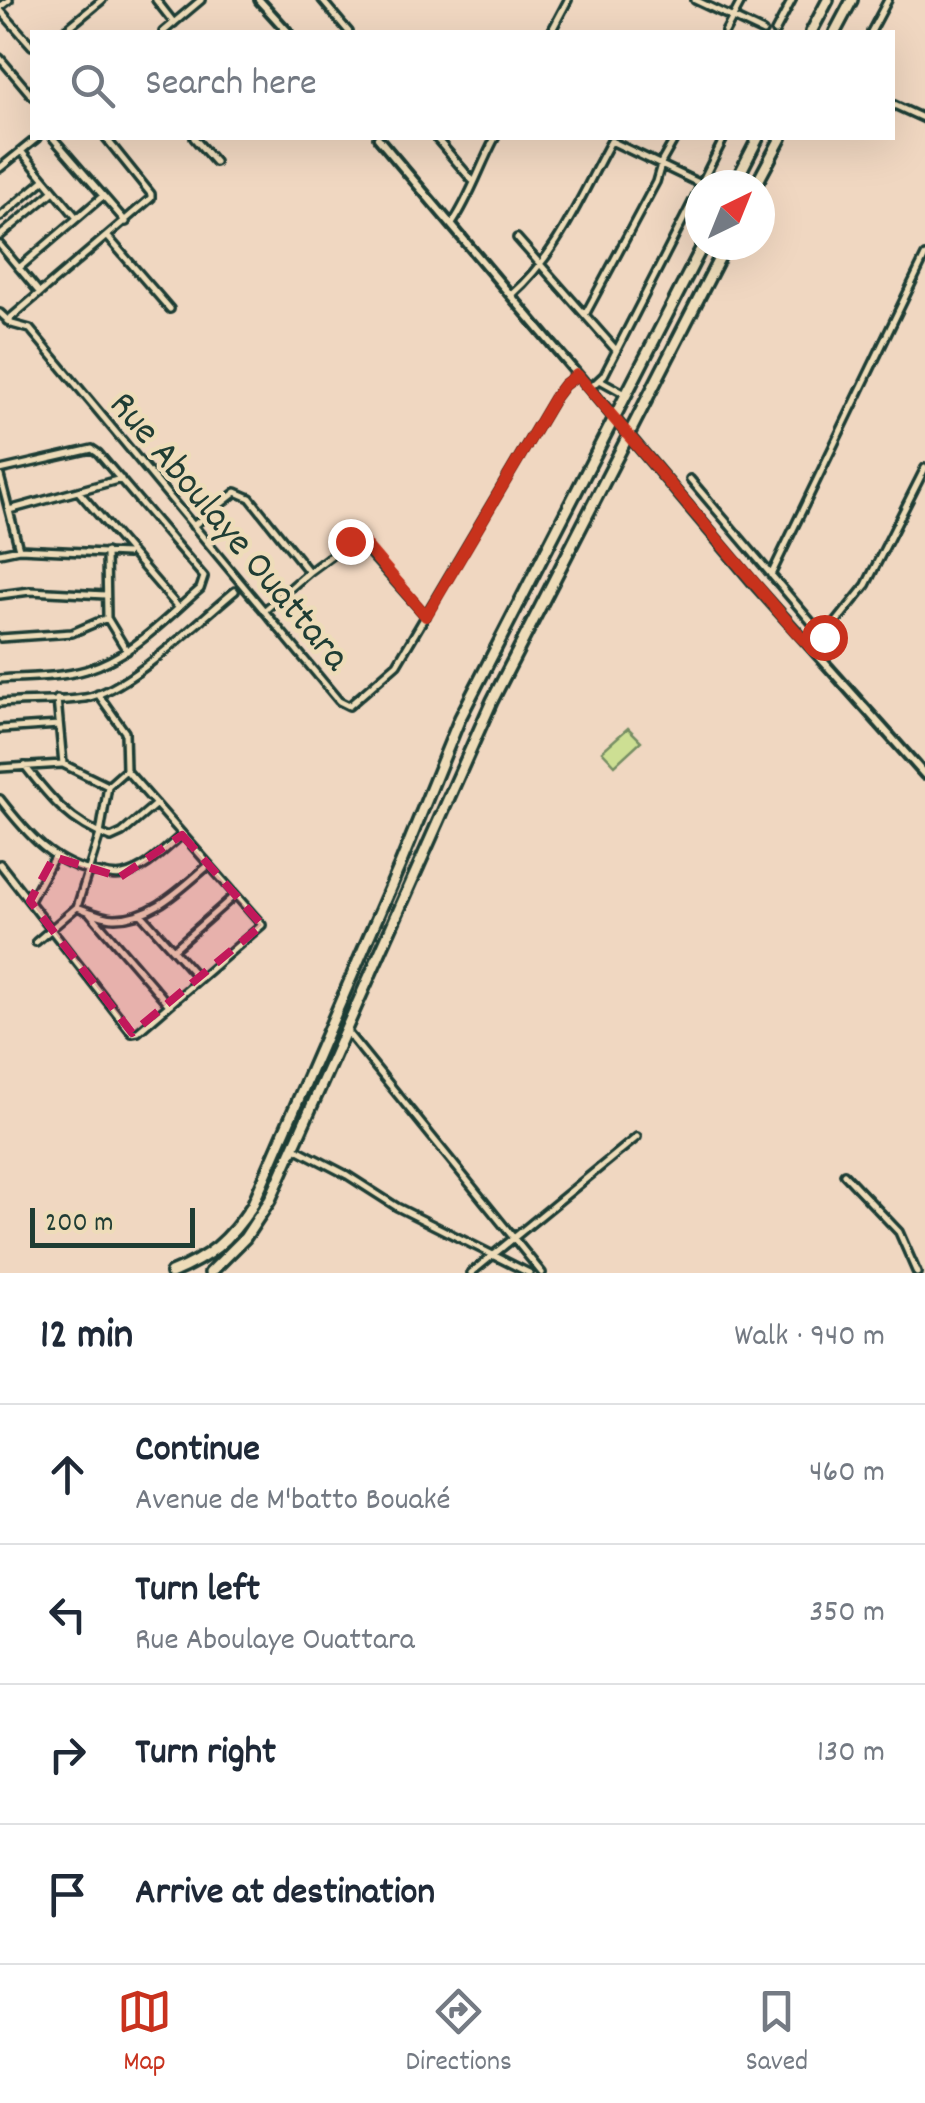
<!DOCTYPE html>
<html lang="en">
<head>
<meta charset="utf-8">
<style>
  :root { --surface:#fff; --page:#f2f2f3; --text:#1f2937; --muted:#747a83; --line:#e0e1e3; --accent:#c8321e }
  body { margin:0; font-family:Dekko,sans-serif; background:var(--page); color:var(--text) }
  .compass { position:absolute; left:685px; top:170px; width:90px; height:90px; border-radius:50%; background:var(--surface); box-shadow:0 10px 40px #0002; rotate:43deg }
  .scale { position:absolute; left:30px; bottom:25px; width:165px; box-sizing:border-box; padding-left:10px; border:5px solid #1f3d34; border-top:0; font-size:28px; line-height:35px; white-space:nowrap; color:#1f3d34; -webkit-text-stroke:8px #eedcb9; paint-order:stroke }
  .stop { position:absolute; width:30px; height:30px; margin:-22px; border:8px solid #c8321e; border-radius:50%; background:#fff }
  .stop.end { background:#c8321e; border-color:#fff; box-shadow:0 2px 10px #0008 }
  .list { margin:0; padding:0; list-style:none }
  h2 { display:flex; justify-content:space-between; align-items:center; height:130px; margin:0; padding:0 40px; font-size:42px }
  h2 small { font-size:32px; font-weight:400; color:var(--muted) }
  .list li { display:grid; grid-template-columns:65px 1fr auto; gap:30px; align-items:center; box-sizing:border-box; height:140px; padding:0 40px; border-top:2px solid var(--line) }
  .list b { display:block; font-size:38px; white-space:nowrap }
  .list p { margin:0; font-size:32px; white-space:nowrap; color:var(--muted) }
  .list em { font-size:32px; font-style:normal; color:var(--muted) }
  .icon { flex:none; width:55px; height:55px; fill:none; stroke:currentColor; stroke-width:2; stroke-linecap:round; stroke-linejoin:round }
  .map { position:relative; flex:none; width:925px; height:1273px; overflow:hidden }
  .search { position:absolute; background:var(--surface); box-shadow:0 10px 40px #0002; left:30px; right:30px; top:30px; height:110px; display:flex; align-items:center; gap:25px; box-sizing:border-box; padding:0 35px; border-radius:0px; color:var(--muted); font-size:38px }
  .sheet { height:690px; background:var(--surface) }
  nav { display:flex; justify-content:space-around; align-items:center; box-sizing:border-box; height:140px; border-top:2px solid var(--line); background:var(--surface); font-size:28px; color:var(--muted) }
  nav a { display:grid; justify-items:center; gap:5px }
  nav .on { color:var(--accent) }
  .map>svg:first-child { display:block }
</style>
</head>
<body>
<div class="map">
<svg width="925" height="1273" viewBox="0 0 925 1273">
  <rect width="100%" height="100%" fill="#f0d7c1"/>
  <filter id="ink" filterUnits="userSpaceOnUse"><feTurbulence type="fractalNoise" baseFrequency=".01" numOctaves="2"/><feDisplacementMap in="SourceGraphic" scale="20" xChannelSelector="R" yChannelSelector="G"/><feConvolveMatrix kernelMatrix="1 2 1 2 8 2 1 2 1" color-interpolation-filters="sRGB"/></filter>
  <g filter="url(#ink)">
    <path fill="#cddf93" stroke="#768e64" stroke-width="2.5" d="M628,728L641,741L615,765L602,751Z"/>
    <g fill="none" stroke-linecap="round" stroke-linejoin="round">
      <defs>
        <path id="minor" d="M156,0L174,23
          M322,0L349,32
          M695,0L763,32
          M0,7L9,0
          M0,10L32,46
          M63,32L102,0
          M163,32L201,0
          M551,32L568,0
          M725,32L742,0
          M775,32L792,0
          M871,32L888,0
          M0,58L32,96
          M892,104L925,119
          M53,138L126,222
          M194,138L215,162
          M436,138L472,180
          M21,151L77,218
          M0,168L37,138
          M701,184L724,138
          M0,217L44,180
          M452,224C470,198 480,166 495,138
          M0,236L54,191
          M107,236L170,309
          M517,238L616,350
          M0,245L39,292
          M19,268L103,196
          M511,295C559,253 581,195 611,141L703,185
          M0,313L12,324L30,329L339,701L349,706L397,664L555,397L564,385L577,375
          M586,313L656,182L662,161L675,138
          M7,321L151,198V194L106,138
          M600,380L627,395
          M589,389L604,375L700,187
          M0,470L92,449L98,453L204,577L200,589C165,619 132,656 86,670C58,678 28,677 0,679
          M0,476L19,549
          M690,479L824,637
          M79,492L178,607
          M9,510L121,479
          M193,526L236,492L250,498L309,572L351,541L358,540L426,616
          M106,552L107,618L127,651
          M0,553L19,549L127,554
          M771,575L925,256
          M0,595L30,591L105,595
          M264,611L309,572
          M0,638L72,633L107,618
          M814,650L866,585L925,468
          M57,699L63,764L108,786
          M0,703C28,701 57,702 85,698C129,691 199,620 235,591
          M0,729L59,725
          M25,766C50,798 71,824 111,838L122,833L156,804
          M0,768L62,764
          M0,799C27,834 54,866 100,873C108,875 116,877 123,875C146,870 165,849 182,835
          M0,864L132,1033L138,1032L262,925L126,770L125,732L98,694
          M30,901L54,857
          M77,907C88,911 103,918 115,918C154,918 181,888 209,865
          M90,913L169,1005
          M141,914L199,979
          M36,942L77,907L100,834L108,786L126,770
          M174,949L235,895
          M347,1032L542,1273
          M293,1147L347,1175L397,1207L529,1273
          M844,1174L899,1232L917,1273
          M471,1273L637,1137"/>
        <path id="tertiary" d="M259,0L288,32
          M378,138L755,585L925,775"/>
        <path id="trunk" d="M811,32L828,0
          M835,32L852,0
          M734,185L758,138
          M756,185L781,138
          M171,1273C210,1257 229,1241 252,1206L400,865L460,718L703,245
          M210,1273L245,1238L270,1200L492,701L726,245"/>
      </defs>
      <use href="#minor" stroke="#1f3d34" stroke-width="12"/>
      <use href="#tertiary" stroke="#1f3d34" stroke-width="14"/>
      <use href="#trunk" stroke="#1f3d34" stroke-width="16"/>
      <use href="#minor" stroke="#eedcb9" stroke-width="5"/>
      <use href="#tertiary" stroke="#eedcb9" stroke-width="6"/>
      <use href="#trunk" stroke="#eedcb9" stroke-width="9"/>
    </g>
  </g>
  <g fill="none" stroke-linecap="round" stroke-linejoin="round" filter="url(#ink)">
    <path stroke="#c8321e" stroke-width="12" d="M350,541L363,542L426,616L555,397L564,385L577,375L798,634L814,650L824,637"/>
  </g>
  <path fill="#c2185b" fill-opacity="0.2" stroke="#c2185b" stroke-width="8" stroke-dasharray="20 12" stroke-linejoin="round" d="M182,835L262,925L132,1033L30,901L54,857L120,877Z"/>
  <g text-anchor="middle" stroke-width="9" stroke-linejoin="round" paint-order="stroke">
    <g font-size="40" fill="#1f3d34" stroke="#eedcb9">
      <text transform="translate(232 529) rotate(50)" y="14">Rue Aboulaye Ouattara</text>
    </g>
  </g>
</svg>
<svg class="compass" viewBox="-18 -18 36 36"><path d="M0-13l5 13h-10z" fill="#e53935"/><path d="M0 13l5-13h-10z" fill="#747a83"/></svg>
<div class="scale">200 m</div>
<div class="stop" style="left:824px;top:637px"></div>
<div class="stop end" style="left:350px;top:541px"></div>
<div class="search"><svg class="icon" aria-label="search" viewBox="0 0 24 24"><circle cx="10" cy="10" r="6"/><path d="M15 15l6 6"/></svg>Search here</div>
</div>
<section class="sheet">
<h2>12 min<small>Walk · 940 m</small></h2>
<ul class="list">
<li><svg class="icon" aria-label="ahead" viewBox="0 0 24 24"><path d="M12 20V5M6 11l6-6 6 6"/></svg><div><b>Continue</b><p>Avenue de M'batto Bouaké</p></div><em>460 m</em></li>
<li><svg class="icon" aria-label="left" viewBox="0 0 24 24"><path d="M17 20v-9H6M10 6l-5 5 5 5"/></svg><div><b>Turn left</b><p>Rue Aboulaye Ouattara</p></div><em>350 m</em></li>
<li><svg class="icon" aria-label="right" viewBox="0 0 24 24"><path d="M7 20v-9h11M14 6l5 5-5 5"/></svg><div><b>Turn right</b></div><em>130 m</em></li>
<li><svg class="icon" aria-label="arrive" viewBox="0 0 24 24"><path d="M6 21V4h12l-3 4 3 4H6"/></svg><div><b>Arrive at destination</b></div></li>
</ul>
</section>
<nav>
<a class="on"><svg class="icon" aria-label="map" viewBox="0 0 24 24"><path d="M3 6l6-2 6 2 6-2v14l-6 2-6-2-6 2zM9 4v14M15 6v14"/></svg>Map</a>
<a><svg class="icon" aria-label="directions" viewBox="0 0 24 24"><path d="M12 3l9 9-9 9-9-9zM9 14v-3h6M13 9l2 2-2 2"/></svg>Directions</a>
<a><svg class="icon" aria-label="saved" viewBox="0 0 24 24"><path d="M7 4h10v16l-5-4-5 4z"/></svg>Saved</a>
</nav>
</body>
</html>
